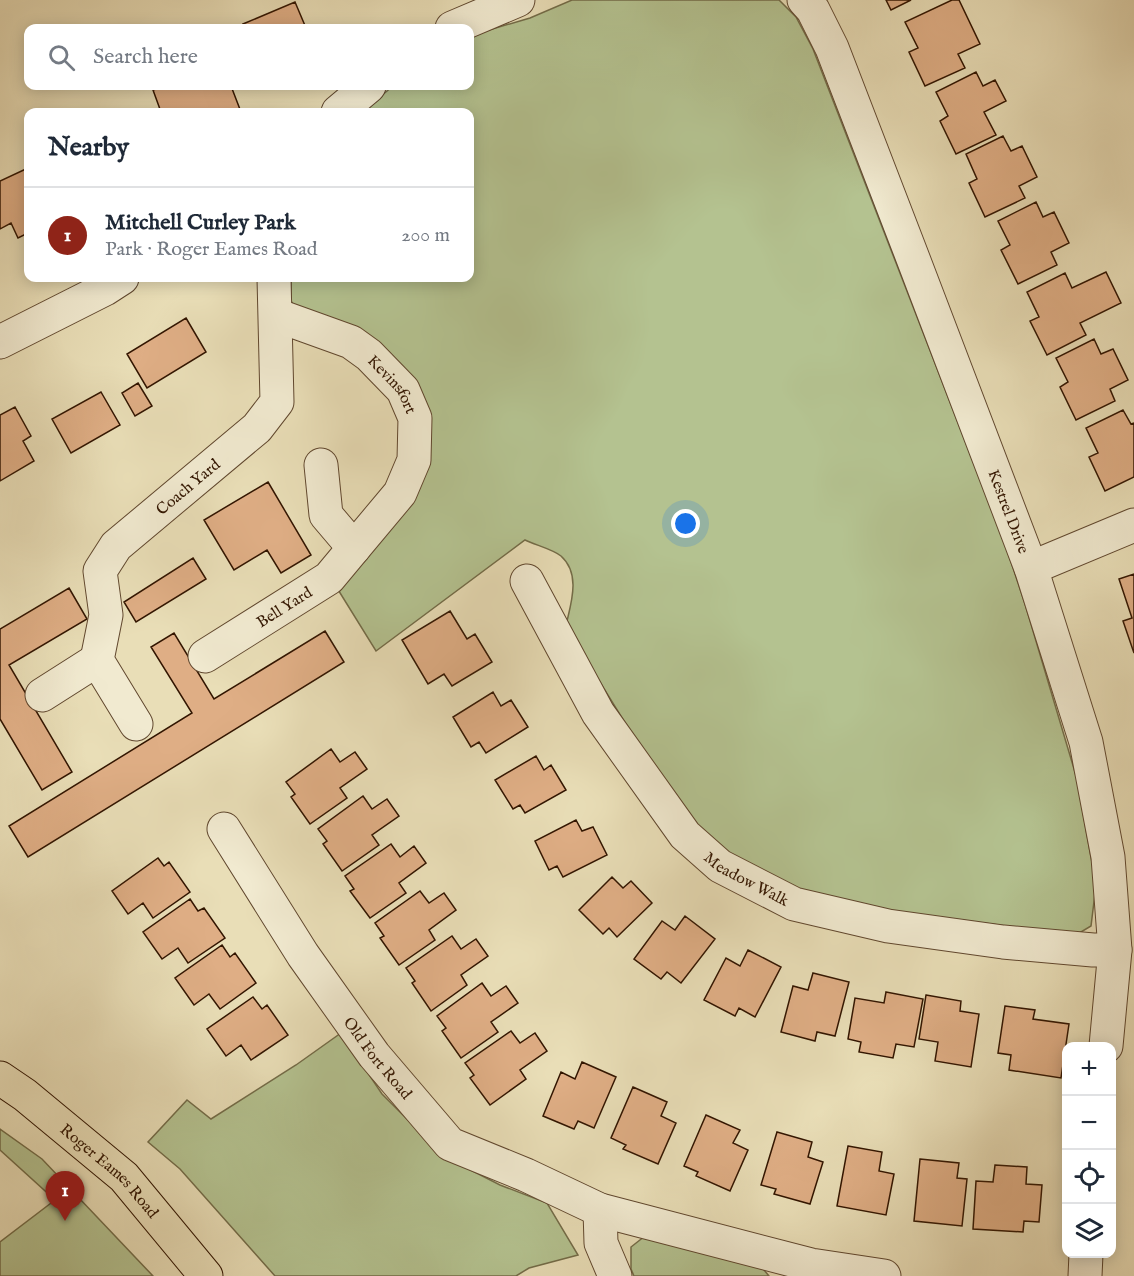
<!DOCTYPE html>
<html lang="en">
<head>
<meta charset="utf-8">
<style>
  :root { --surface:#fff; --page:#f6f6f7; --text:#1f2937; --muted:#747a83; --line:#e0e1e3; --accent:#8f2418 }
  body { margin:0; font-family:"IM FELL English",serif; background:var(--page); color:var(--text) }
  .controls { position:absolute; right:18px; bottom:18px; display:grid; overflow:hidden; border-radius:12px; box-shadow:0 3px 15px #0003 }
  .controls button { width:54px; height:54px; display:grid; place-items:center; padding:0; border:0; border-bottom:2px solid var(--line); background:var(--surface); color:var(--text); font:30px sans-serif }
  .you { position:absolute; left:686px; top:524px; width:21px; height:21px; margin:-15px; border:4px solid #fff; border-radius:50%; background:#1a73e8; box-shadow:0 0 0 9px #1a73e833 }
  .badge { display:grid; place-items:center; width:39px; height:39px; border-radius:50%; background:var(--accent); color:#fff; font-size:20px; font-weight:700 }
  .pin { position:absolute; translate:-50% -50px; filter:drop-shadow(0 2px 3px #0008) }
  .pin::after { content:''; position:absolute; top:32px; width:21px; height:18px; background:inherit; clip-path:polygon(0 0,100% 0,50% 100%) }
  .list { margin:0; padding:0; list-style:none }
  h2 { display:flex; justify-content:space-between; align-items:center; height:78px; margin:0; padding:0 24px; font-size:26px }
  h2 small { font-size:20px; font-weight:400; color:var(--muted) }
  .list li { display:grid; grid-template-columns:39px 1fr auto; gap:18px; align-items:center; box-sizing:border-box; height:96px; padding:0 24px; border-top:2px solid var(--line) }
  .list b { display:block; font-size:22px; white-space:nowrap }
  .list p { margin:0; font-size:20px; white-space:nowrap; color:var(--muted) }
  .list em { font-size:20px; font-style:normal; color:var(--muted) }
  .icon { flex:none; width:33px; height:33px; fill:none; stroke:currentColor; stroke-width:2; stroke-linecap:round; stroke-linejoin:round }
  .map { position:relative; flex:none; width:1134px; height:1276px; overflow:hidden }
  .search { position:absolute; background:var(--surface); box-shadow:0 3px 15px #0003; left:24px; top:24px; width:450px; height:66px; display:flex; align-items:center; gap:15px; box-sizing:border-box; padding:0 21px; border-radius:12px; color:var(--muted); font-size:22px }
  .panel { position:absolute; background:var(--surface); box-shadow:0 3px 15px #0003; left:24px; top:108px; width:450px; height:174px; border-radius:12px }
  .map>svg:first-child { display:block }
</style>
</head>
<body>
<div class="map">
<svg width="1134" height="1276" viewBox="0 0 1134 1276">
  <rect width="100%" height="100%" fill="#e9deb7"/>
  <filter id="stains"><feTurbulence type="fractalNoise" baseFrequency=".00333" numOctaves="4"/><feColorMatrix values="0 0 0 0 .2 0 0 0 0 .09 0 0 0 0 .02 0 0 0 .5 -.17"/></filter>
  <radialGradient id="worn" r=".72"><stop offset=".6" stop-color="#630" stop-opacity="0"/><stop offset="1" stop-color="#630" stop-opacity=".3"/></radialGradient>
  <path fill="#b4c290" stroke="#736c48" stroke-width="1.5" d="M572,0H779L796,17L813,49L1004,541L1025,604L1077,779L1096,885L1091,926L1076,935L861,907L773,882L728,861L690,816L635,739L598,679L567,621C572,600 580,573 561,556C552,549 535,545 525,540L376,651L337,588L367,556L418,395L298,312L291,301V278H470V112H362L393,86H470V38L482,32L530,18Z
    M341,1033L382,1094L445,1157L500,1185L547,1203L578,1255L529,1268L516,1276H275L180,1169L148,1142L187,1100L211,1119L296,1065Z
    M0,1129L42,1159L153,1276H0V1242L55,1200L0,1150Z
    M645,1236L759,1264L769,1276H634L631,1269V1247Z"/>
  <path fill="#dfae85" stroke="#321500" stroke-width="1.5" d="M886,0H911L891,10Z
    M952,0H959L980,44L958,54L965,68L925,86L909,52L918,48L905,22Z
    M295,2L306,28H245L243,24Z
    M976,72L983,86L995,80L1006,101L984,112L996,135L956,154L940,121L948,116L936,92Z
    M166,86H231L241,112H161L153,90Z
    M1003,136L1011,151L1022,146L1037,177L1019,186L1025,198L985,217L969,183L977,179L966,154Z
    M28,168V233L18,238L11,223L0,229V181Z
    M1036,202L1043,217L1054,212L1069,243L1051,252L1057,265L1018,284L1001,250L1010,245L998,221Z
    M1106,272L1121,303L1080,323L1086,335L1047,355L1030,321L1039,317L1027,292L1065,273L1072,288Z
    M186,318L206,352L147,388L127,354Z
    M1094,339L1101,354L1113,349L1128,380L1110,389L1115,401L1076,420L1060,387L1068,382L1056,358Z
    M138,383L152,406L135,416L122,393Z
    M101,392L120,425L71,453L52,419Z
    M15,407L31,436L23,441L34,461L0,481V415Z
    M1123,410L1131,424L1134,423V477L1105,491L1089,457L1098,453L1086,428Z
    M268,482L311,555L281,573L267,550L234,570L204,520Z
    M193,558L206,579L136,622L124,602Z
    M1134,574V653L1123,621L1132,618L1119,579Z
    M69,588L87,619L9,665L72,772L42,790L0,719V629Z
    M450,611L467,639L475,634L492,662L452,686L444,674L428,684L402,640Z
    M325,631L344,662L28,857L9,826L192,713L151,647L174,633L214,699Z
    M493,692L501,706L511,700L528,727L486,753L479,742L471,747L453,717Z
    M331,749L340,762L355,752L367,769L340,788L347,798L310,824L291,797L295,794L286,782Z
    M536,756L544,770L551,765L566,790L525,813L520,805L513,809L495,780Z
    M363,796L372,809L387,799L399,816L372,835L379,845L342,871L323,844L327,841L318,829Z
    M576,820L582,831L593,827L607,855L563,877L557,866L549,870L535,841Z
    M391,844L400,857L414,846L426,863L399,883L406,893L370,918L350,891L354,889L345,876Z
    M158,858L164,866L169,862L190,892L153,918L143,903L128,914L112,891Z
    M612,877L623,888L631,881L652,903L617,937L609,928L603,934L579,910Z
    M420,891L429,903L444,893L456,910L429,930L435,940L399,965L380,938L384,936L375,923Z
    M190,899L198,911L204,908L225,938L188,963L178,948L162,959L143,932Z
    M685,916L715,939L681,983L667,972L661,979L634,959L662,921L675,930Z
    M452,936L461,949L476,939L488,956L461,975L467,985L431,1011L412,983L415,981L406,968Z
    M222,945L230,957L235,953L256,983L220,1009L209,994L194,1005L175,978Z
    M748,950L781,967L755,1017L739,1008L735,1016L704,1000L726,958L740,966Z
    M813,973L849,982L835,1036L817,1032L815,1041L781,1032L793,986L808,990Z
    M482,983L491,996L506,986L518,1003L491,1022L498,1032L461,1058L442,1031L446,1028L437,1016Z
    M886,992L923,999L914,1047L896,1044L893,1058L859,1052L861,1042L848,1039L855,998L884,1003Z
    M926,995L961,1001L960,1011L979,1014L971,1067L935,1061L938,1042L919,1039Z
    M253,997L262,1009L267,1005L288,1035L251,1060L241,1045L226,1056L207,1029Z
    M1005,1006L1035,1010L1033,1019L1069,1024L1061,1078L1009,1070L1011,1055L998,1053Z
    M511,1031L520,1043L535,1033L547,1051L520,1070L526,1079L490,1105L470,1078L474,1075L465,1063Z
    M582,1062L616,1077L594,1128L578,1121L574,1129L543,1116L561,1072L575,1079Z
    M633,1087L667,1102L661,1116L676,1123L658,1164L623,1149L626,1145L611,1138Z
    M706,1115L740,1130L733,1143L748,1150L730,1191L696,1176L698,1172L684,1166Z
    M777,1132L812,1142L808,1157L823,1162L810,1204L774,1194L776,1189L761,1185Z
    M848,1146L882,1152L879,1171L894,1174L886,1215L837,1206Z
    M920,1159L959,1163L957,1178L967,1179L962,1226L914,1221Z
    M995,1165L1027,1167L1026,1184L1042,1185L1039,1222L1024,1221L1023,1232L973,1229L976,1181L993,1182Z"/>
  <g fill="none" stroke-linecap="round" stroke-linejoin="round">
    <defs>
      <g id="minor">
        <path id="s1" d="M804,0L813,10L832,48L914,261L1031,568L1086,742L1108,857L1115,950L1106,1046"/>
        <path d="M452,28L518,0"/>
        <path d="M338,112L369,86"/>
        <path id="s2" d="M276,315L351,342L369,355L403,390L415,418L414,460L400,493L354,548L326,515L321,465"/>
        <path d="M0,342L105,289L122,278"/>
        <path d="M1031,568L1134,525"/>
        <path id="s3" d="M527,581L598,713L685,835L720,866L794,904L888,926L1003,942L1093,950H1115"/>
        <path id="s4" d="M205,656L329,578L354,548"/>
        <path d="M42,695L97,660"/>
        <path id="s5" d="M136,724L97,660L106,615L100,571L116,546L257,428L277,402L274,278"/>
        <path id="s6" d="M224,829L303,955L374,1055L450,1144L526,1175L600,1210L811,1265L884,1276"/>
        <path d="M600,1210L601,1243L615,1276"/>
        <path d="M1085,1276L1086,1254"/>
      </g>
      <g id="major">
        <path id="s7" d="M0,1078L25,1095L124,1177L206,1276"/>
      </g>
    </defs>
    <use href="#minor" stroke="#60472e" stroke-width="35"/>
    <use href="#major" stroke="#321500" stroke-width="35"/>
    <use href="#minor" stroke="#f1ead0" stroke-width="33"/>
    <use href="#major" stroke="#e9deb7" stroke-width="33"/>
  </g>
  <g text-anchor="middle" stroke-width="5" stroke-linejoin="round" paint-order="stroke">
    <g font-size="16" fill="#321500" stroke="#f1ead0">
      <text dy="6" stroke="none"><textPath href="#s2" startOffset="140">Kevinsfort</textPath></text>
      <text dy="6" stroke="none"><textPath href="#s5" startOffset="288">Coach Yard</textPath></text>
      <text dy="6" stroke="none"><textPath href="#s1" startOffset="552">Kestrel Drive</textPath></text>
      <text dy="6" stroke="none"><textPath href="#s4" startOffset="93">Bell Yard</textPath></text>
      <text dy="6" stroke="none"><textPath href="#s3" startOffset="376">Meadow Walk</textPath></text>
      <text dy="6" stroke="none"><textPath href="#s6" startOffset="276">Old Fort Road</textPath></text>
      <text dy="6" stroke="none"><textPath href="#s7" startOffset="144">Roger Eames Road</textPath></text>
    </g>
  </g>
  <rect width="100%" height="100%" filter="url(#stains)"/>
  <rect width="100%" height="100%" fill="url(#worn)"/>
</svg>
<div class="controls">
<button>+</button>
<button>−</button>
<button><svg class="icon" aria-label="locate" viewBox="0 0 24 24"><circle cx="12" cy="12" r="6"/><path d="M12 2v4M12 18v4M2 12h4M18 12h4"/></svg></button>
<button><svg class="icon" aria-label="layers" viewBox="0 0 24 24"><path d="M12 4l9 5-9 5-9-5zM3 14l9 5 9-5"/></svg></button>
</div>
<div class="you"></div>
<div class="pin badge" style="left:65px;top:1221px">1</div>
<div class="search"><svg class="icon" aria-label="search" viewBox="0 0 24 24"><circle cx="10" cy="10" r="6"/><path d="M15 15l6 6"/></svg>Search here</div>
<section class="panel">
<h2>Nearby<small></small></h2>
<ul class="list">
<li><span class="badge">1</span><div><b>Mitchell Curley Park</b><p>Park · Roger Eames Road</p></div><em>200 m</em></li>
</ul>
</section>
</div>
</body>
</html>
